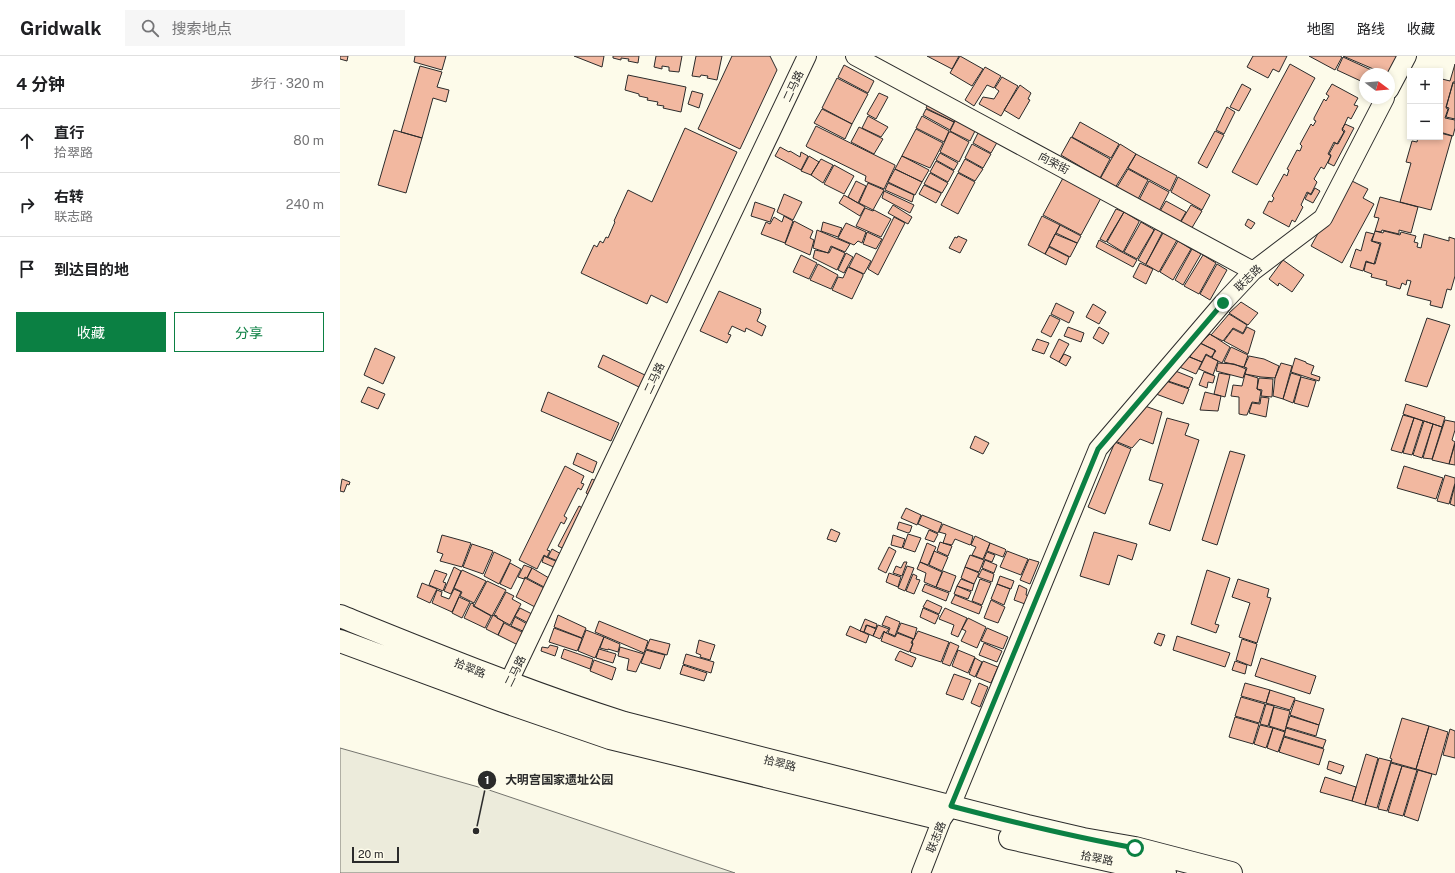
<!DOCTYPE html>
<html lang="zh">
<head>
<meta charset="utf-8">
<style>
  :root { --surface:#fff; --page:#f6f6f6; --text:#202124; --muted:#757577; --line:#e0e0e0; --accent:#0b8043 }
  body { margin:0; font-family:"Public Sans","Noto Sans SC",sans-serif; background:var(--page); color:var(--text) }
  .controls { position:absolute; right:12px; top:12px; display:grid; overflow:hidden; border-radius:0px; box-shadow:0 2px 6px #0003 }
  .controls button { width:36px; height:36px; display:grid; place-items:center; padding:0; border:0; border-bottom:1px solid var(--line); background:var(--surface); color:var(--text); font:20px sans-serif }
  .compass { position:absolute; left:1019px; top:12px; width:36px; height:36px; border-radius:50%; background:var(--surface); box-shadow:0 2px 6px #0003; rotate:106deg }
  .scale { position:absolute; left:12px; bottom:10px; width:47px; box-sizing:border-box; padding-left:4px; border:2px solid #2b2b2b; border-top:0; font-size:11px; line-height:14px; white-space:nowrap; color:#2b2b2b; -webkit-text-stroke:3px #fdfbea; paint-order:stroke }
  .stop { position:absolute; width:12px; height:12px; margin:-9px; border:3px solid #0b8043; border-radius:50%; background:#fff }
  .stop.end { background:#0b8043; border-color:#fff; box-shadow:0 1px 4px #0008 }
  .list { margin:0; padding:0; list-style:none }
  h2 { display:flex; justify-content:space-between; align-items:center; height:52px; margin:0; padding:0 16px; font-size:17px }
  h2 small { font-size:13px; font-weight:400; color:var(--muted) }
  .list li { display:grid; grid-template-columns:26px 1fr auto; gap:12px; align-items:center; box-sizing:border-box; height:64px; padding:0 16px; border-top:1px solid var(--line) }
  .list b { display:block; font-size:15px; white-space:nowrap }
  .list p { margin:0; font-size:13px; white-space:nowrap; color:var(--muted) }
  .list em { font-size:13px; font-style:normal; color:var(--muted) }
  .actions { display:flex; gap:8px; padding:12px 16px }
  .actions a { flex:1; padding:9px 0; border:1px solid var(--accent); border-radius:0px; text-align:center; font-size:14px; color:var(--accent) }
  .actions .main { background:var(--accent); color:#fff }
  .icon { flex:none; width:22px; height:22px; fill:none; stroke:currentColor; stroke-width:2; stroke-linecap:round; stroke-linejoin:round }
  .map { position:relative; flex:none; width:1115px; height:817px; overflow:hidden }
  header { display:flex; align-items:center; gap:24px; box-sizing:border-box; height:56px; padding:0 20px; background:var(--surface); border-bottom:1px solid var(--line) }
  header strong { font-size:19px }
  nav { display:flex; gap:22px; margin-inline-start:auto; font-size:14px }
  .search { width:280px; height:36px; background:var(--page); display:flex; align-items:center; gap:10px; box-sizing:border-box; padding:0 14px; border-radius:0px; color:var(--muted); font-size:15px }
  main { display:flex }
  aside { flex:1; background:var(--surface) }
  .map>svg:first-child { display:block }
</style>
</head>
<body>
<header>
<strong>Gridwalk</strong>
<div class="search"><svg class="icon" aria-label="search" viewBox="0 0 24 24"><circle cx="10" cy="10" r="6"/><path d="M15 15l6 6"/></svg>搜索地点</div>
<nav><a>地图</a><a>路线</a><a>收藏</a></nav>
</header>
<main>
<aside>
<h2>4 分钟<small>步行 · 320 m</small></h2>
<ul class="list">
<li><svg class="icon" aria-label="ahead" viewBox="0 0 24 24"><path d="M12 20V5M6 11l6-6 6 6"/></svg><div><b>直行</b><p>拾翠路</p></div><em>80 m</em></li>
<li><svg class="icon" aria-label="right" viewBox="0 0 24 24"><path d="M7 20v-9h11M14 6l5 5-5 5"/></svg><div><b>右转</b><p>联志路</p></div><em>240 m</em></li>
<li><svg class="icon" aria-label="arrive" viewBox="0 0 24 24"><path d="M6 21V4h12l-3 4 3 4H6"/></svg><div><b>到达目的地</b></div></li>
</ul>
<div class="actions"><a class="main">收藏</a><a>分享</a></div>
</aside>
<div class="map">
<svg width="1115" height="817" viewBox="0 0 1115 817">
  <rect width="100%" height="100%" fill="#fdfbea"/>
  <path fill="#ecebdb" stroke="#74746e" d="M0,692L149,734L395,817H0Z"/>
  <path fill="#f2b8a0" stroke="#2b2b2b" d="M0,0H8L7,5L0,3Z
    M75,0H106L102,14L74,6Z
    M234,0H264L262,11Z
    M273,0H299L298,7L288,5L289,3L281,2V4L273,2Z
    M316,0H342L339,16L329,15V11L322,10V13L314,11Z
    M356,0H382L377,24L367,22L368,20L361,19L360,21L352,20Z
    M392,0H430L437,14L400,93L358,73Z
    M587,0H619L612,13Z
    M620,0L643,13L632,30L610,17Z
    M913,0H947L939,16L933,13L928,22L907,11Z
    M969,0H1000L1002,1L995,14Z
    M1003,0H1057L1049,18H1045Z
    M1003,1L1040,18H1025V27L997,14Z
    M950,8L975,22L917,129L892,116Z
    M1115,8V26H1113L1106,52L1108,53L1105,62L1115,64V72L1113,80L1100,76V31L1102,23L1110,25Z
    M504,9L534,25L528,37L498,21Z
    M80,10L102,16L97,31L109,34L106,46L93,42L82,82L61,76Z
    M645,11L661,20L654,32L647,29L634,50L625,44Z
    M288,19L346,31L341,56L323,52L324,50L317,49L318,46L307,44L308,42L299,40V38L285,34Z
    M662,21L678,30L661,60L639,48L643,41L654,43L659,35L655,32Z
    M497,22L528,38L512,68L482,52Z
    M1113,27H1115V63L1106,61L1109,52L1106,51Z
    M902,28L911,33L899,55L890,51Z
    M992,28L1018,42L1014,49L1018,50L1011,63L1008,61L1002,74L1004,76L997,88L994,86L988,98L991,100L984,113L981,111L974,123L977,126L971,138L967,136L961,149L963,151L955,166L952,164L949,171L923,157L929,145L932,146L934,142L932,140L944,118L947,120L949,114L947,113L957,94L960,95L962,90L960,88L971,68L973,70L976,65L974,64V62L984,43L986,45L989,40L986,38Z
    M680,29L691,37L688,43L690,44L679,63L664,54Z
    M352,35L363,38L359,52L348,48Z
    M539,37L548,41L536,63L527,58Z
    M590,44L617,58L614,66L586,52Z
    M887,51L895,56L884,78L876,74Z
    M482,53L512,68L505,83L474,67Z
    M586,53L614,66L610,74L583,59Z
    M528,60L548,71L541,81L522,72Z
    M582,60L609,75L604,86L576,72Z
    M617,61L637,71L630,85L610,75Z
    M740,66L779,88L771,102L732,81Z
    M1005,68L1014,72L994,110L988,107L991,99L989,98L995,87L998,88L1005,75L1002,73Z
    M476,70L555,109V110L544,133L525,125L526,120L467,91L466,90Z
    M519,71L543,83L534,98L511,86Z
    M345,72L397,96L327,247L311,239L307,248L241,217L254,189L257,191L260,185L263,187L266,181L268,182L275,166L274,165L288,134L312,146Z
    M576,73L603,87L590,112L562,100L589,114L582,126L555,113Z
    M640,73L659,83L651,97L633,87Z
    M54,74L82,82L66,137L38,129Z
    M875,75L884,79L867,112L858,107Z
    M609,76H611L629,86L619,106L600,96Z
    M1100,77L1112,80L1091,154L1060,146L1071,107L1066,106L1072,85L1077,86L1078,81H1100Z
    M731,81L770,103L760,122L721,99Z
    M632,88L651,98L643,112L625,102Z
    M780,88L796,98L775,132L760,123Z
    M440,91L449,96L450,95L460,101L461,96L468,100L461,114L435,100Z
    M600,97L618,107L614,114L596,104Z
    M796,98L837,120L830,135L788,112Z
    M469,100L479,106L471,119L461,115Z
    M481,103L493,109L483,127L471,119Z
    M625,103L643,113L635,125L618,116Z
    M596,105L614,115L608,126L590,116Z
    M494,109L514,120L504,138L484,128Z
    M555,113L582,126L575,139L548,126Z
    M788,113L808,124L797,145L776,133Z
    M590,117L608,127L602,137L584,128Z
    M618,117L635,126L618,158L601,149Z
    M838,121L870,139L862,154L831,136Z
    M723,122L761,142L741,179L703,159Z
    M1008,123L1028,133L1023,142L1034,148L1002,207L971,190Z
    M516,125L526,130L518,147L508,141Z
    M809,125L829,136L818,157L798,146Z
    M528,127L544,134L533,154L519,147Z
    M548,127L574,139L572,146L545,134Z
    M584,129L601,137V138L596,147L579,138Z
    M975,132L980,135L973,147L965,143L968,137L971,139Z
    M544,135L574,149L570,157L542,142Z
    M444,138L462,146L453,164L437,156Z
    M504,139L525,151L520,160L499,147Z
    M1040,141L1078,151L1071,177L1059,174V178L1042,174L1041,176L1035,175L1039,162L1034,161Z
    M826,145L846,156L839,168L819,157Z
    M415,146L435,153L430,166L411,160Z
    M553,149L572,161L568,168L548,157Z
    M851,149L862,155L850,175L839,169Z
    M525,152L533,155L534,154L551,163L541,181L516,170Z
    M776,153L784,156L766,186L760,183Z
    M784,156L799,165V166L783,196L767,186Z
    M444,160L453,165L445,187L421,178L426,166L430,168L434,161L442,166Z
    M702,160L720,169L705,198L688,189Z
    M554,161L565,167L538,219L528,213Z
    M908,163L915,167L911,173L905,169Z
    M454,165L473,175L470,182L474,184L470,199L445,188Z
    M483,166L502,172L498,181L481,175Z
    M801,166L813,173L814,174L797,203L784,196Z
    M506,167L526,176L522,187L518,185L514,189L498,182Z
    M720,169L741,180L730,201L709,190L715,178L737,187L716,177Z
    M815,173L822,176V177L806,208L823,177L837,184L819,216L798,204Z
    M477,174L510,188L505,196L491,190L488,197L473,192Z
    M1035,175L1043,177L1044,175L1060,179L1061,176L1076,180L1074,186L1078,187L1077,191L1081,192L1084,178L1109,185V181L1115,183V220L1111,234L1107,233L1102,252L1090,249L1091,245L1067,239L1071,225L1067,224L1066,229L1062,227L1060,233L1046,229L1047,225L1031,221L1032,218L1024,215L1026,206L1035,208L1041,187L1032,185Z
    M527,176L542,183L536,193L523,188Z
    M1026,176L1034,178L1031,185L1040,188L1034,208L1026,205L1023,215L1010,211L1016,193L1021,195Z
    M618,180L627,184L620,197L609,192L615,181L617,182Z
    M759,184L797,204L793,211L756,191Z
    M838,185L851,193L833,224L820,216Z
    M492,191L505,197L497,214L473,202L475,194L489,197Z
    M709,191L729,201L726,209L705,198Z
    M852,193L861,198L843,229L835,224Z
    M506,197L513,201L504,217L498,214Z
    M516,197L531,205L524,218L509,211Z
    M461,199L477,207L469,223L453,216Z
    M863,199L876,207L859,238L844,230Z
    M943,204L964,219L952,236L939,227L938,230L929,223Z
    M800,207L813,213L806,228L793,221Z
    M478,208L498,219L491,233L470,224Z
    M877,208L887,214L870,244L860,238Z
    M508,211L523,218V220L512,243L492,234L498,221L503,222Z
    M379,235L421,253L420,255L421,256L417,265L426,270L422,280L406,272L405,276L392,270L388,278L391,279L387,287L360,275Z
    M901,246L918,257L908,269L889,257Z
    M716,247L734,256L729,267L711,258Z
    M753,248L766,256L759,268L746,261Z
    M889,258L907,269L903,277L893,272L883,285L871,279Z
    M710,259L720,264L711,281L701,276Z
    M1087,262L1110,269L1087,331L1065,325Z
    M728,271L744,277L741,286L724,280Z
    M759,271L769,277L763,288L753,282Z
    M907,271L915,275L908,298L884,285L893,273L903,278Z
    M870,278L890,291L882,307L872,302L875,294L860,287Z
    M697,283L709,287L704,298L692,294Z
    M719,283L729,288L719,306L710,301Z
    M860,287L876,295L871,301L866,298L862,306L850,301L854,292Z
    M891,291L908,299L904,311L884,306Z
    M35,292L55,301L43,328L24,319Z
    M724,298L731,301L726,310L719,306Z
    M263,299L307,320L301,332L258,311Z
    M866,299L878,305L873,319L859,313Z
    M847,300L862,306L856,318L837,310Z
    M909,300L924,303L939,310L935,322L921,321L905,318L907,312L904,311Z
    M955,302L966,306V307L974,310L971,318L980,321L979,325L951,316Z
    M878,307L894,308L906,313L903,322L876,315Z
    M941,307L952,310L943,343L933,340L935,322Z
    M833,314L853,322L849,332L825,324Z
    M864,316L875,320L873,327L868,326L867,332L859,329Z
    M879,317L890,319L885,341L874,338Z
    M951,317L961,320L953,347L943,343Z
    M905,318L918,322L917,333L921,335L919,347L912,346L907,359H904L899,358V341L891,340L893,329L902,330Z
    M961,321L976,325L968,351L954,347Z
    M919,322L933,323L932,341L921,340L922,334L917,333Z
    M823,324L849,333L843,348L816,338Z
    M28,331L45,338L38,353L21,346Z
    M208,336L279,367L271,385L201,355Z
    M865,336L881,340L878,355L860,354Z
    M921,341L929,342L926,361L909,357L912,347L920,348Z
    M1066,348L1105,361L1102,371L1063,358Z
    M802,349L822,356L813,388L800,383L792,392L775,385Z
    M1063,359L1074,362L1062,397L1051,394Z
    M827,362L849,368L845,379L859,384L830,475L809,468L823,428L809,424Z
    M1074,362L1083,365L1072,399L1063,397Z
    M1105,364L1115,366V374L1112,384L1115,386L1109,408L1092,404Z
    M1084,365L1093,368L1082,402L1073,399Z
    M1093,368L1102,371L1092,403L1083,402Z
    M635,380L649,387L643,398L630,392Z
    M775,386L791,393L765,458L748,451Z
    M1115,388V409L1109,408Z
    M890,395L905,399L877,489L862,484Z
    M237,397L257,406L253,417L233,408Z
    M225,410L244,420L241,427L244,428L241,434L238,432L224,460L227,462L224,468L221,466L207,494L210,495L207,501L204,499L197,513L179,504Z
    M1064,410L1103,422L1096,443L1057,432Z
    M1105,419L1115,422V427L1109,448L1097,445Z
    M2,423L10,426L9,429L7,428L4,436L0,435Z
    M252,423L260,427L253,441L246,437Z
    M1115,429V450L1110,448Z
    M239,450L246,454L226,494L218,490Z
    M566,452L581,459L577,469L561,462Z
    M582,459L602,467L598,477L578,468Z
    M559,466L572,470L570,476L568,477L557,473Z
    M603,468L633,480L631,488L630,489L615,483L612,489L603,487L606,478L599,476Z
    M491,473L500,477L496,486L487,483Z
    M589,474L598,478L594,486L585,483Z
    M754,476L797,488L792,504L778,499L769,529L740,520Z
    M568,478L581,482L575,496L563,492Z
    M102,479L131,487L122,511L100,505L103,498L97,496Z
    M553,479L565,483L562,492L551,489Z
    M635,480L650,487L643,503L632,499L636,491L631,489Z
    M600,486L612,490L608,500L597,495Z
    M587,487L596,491L588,509L580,506Z
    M650,487L665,493L666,494L663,501L647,495Z
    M132,488L153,495L143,518L123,511Z
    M549,491L556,495L546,517L538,513Z
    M212,493L223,499L220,506L208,501Z
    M594,495L608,501L602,515L589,509Z
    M667,495L688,503L681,519L660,511Z
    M154,496L171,504L159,528L144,520Z
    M647,496L655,499L652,506L644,503Z
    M630,499L644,504L639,516L625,511Z
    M204,500L220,507L218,513L202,506Z
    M689,503L699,506L690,528L680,524Z
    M645,504L657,509L654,517L642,512Z
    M564,506H567L562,520L553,517L556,510L561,512Z
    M580,506L602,516L596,531L584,526L586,517L577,513Z
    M170,507L181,513L171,533L160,528Z
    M184,509L192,512L187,522L185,521L184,523L178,521Z
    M567,510L574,512L565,535L558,532Z
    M114,511L121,515L111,538L104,535Z
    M625,511L639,517L634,528L621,522Z
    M192,512L209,522L204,531L187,522Z
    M642,513L654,518L652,526L638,521Z
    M95,514L107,518L103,526L106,527L103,535L89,529Z
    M122,514L146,525L134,547L120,540L122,536L114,532Z
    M867,514L890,522L875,568L879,569L876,577L851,568Z
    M603,515L616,520L610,536L596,531Z
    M549,517L561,521L558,531L546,526Z
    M573,518L577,520L576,523L580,524L574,538L566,535Z
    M660,520L674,525L671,533L657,528Z
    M185,522L206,533L195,551L176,541Z
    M621,523L634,528L632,535L617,530Z
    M640,523L651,527L642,549L632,545Z
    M898,523L929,533L927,541L931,542L917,587L899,581L910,547L892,541Z
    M147,525L166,534L152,560L134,550Z
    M82,527L97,533L90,547L77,541Z
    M585,528L609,537L606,545L582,535Z
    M657,528L670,533L664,549L651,543Z
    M679,529L687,533L686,539L688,540L685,548L674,544Z
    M617,530L631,536L628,543L614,538Z
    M114,533L121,536L112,556L92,547L97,534L102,536L101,540L109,543Z
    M166,536L174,540L172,543L181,548L170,569L157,562V560L154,559Z
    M615,539L642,550L639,558L611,547Z
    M119,541L130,546L122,562L112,557Z
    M587,544L602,551L599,558L583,551Z
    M651,544L665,551L658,567L644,562Z
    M131,547L134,548L133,550L151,560L145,572L124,562Z
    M180,552L192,558L188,567L175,560Z
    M583,552L599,559L595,568L580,561Z
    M605,552L627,562L618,581L611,578L614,569L599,563Z
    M153,559L164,566L158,579L164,567L184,577L178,589L146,573Z
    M218,559L246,572L242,582L214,571Z
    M546,560L560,566L555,580L548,577L550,572L542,569Z
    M175,561L189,569L185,576L171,570Z
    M628,562L646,571L637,592L621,585L626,575L622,573Z
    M525,563L537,568L536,572L526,569L524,576L520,575Z
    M259,565L308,585L304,597L255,576Z
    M561,567L577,572L574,583L557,576Z
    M527,569L536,573L533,580L524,576Z
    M538,569L549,573L546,577L544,575L540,583L533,580Z
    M510,570L529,579L526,587L506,579Z
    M214,572L241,582L242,583L238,593L237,595L209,586Z
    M647,572L668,581L663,593L641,585Z
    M246,574L264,581L255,602L238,595Z
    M578,575L609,586L601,606L570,596L573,587L572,586Z
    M544,576L555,581L557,577L573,583L571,587L573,588L569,596L541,585Z
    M818,577L825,579L821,590L814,587Z
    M837,580L890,597L885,611L833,594Z
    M264,581L280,588L278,596L268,593V594L260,592Z
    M310,583L330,588L327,599L306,593Z
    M902,583L917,588L911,610L896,604Z
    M359,584L375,589L370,604L360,601L361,599L356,597Z
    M610,586L619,590L610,610L602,607Z
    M644,587L662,595L657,606L639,599Z
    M210,589L218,591L215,600L201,595L202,591L208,592Z
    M280,591L304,598L296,616L287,614L289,603L278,600Z
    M224,593L253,603L250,613L221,602Z
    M259,593L276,598L273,607L256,602Z
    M306,594L325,599L320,613L301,607Z
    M618,594L635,601L628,617L612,610Z
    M560,595L576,602L572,611L555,604L559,596Z
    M346,598L374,606L371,617L343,608Z
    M635,602L642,606L635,621L629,618Z
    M921,602L976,620L970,638L915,620Z
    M254,604L276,612L272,624L250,615Z
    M643,605L658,611L651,627L636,621Z
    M895,605L907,609L905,618L892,614Z
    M343,609L367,617L364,625L340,618Z
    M614,618L631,624L623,644L606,638Z
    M639,627L648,631L640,651L631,647Z
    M905,627L930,634L926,647L901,640Z
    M930,634L955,642L950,654L926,647Z
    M901,641L925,648L919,667L895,660Z
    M955,644L984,653L979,669L950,659Z
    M926,648L934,650L928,670L920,668Z
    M934,651L950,655L945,675L929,670Z
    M950,660L979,669L976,680L946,671Z
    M895,661L919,668L913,688L889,681Z
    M1062,662L1089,670L1076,713L1051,706L1052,703L1050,702Z
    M920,669L933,672L926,692L914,688Z
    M1089,670L1108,676L1096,719L1076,713Z
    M933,672L945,676L938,696L927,692Z
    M946,672L986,684L983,692L944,680Z
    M1110,673L1115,675V702L1103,699Z
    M944,681L984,693L979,709L939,696Z
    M1026,698L1038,702L1025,749L1012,745Z
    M1039,702L1051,705L1037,752L1025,749Z
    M989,705L1004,710L1001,718L987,713Z
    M1051,707L1062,710L1047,755L1038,753Z
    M1062,710L1077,714L1063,760L1048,756Z
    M1078,714L1092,718L1078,765L1064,760Z
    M985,721L1016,731L1012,745L980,736Z"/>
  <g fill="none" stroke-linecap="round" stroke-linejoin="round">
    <defs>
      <path id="minor" d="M515,0L913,215
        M1049,34L1067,0
        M163,638L467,0
        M581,817L602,763L611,750L758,393L883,247L913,215L983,162L1045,42"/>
      <path id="major" d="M0,560C94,598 187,636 284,667L687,770L743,783L795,792L891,817
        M0,585L160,644L270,682L594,761
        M670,782L825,817"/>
    </defs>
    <use href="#minor" stroke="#2b2b2b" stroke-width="20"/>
    <use href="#major" stroke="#2b2b2b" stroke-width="24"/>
    <use href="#minor" stroke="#fdfbea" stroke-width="18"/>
    <use href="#major" stroke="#fdfbea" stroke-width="22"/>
  </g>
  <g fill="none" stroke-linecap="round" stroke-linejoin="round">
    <path stroke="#0b8043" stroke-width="5" d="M795,792C733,781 672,766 611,750L758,393L883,247"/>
  </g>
  <g text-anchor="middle" stroke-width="3" stroke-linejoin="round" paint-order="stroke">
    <g font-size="11" fill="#2b2b2b" stroke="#fdfbea">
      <text transform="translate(453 30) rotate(-65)" y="4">二马路</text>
      <text transform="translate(714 107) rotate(28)" y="4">向荣街</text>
      <text transform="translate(908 222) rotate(-44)" y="4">联志路</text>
      <text transform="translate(314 322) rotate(-65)" y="4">二马路</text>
      <text transform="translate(130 612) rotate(22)" y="4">拾翠路</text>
      <text transform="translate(175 615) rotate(-64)" y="4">二马路</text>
      <text transform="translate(440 707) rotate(14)" y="4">拾翠路</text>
      <text transform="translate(596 781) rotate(-68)" y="4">联志路</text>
      <text transform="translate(757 802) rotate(11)" y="4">拾翠路</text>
    </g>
  </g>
  <path fill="none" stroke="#2b2b2b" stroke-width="1.5" d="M136 775L147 724"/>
  <g fill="#2b2b2b" stroke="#fdfbea" stroke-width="1.5">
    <circle cx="136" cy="775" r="4"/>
    <circle cx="147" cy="724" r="10"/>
  </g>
  <g font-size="12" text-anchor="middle" font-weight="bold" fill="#fff">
    <text x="147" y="728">1</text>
  </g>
  <g font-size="12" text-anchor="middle" font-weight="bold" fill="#2b2b2b" stroke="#fdfbea" stroke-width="3" stroke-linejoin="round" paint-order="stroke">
    <text x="219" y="728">大明宫国家遗址公园</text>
  </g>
</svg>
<div class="controls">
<button>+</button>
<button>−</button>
</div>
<svg class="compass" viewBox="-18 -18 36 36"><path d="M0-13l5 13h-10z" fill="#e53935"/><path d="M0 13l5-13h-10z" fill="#757577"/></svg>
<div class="scale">20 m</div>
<div class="stop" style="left:795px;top:792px"></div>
<div class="stop end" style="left:883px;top:247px"></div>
</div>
</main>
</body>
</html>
